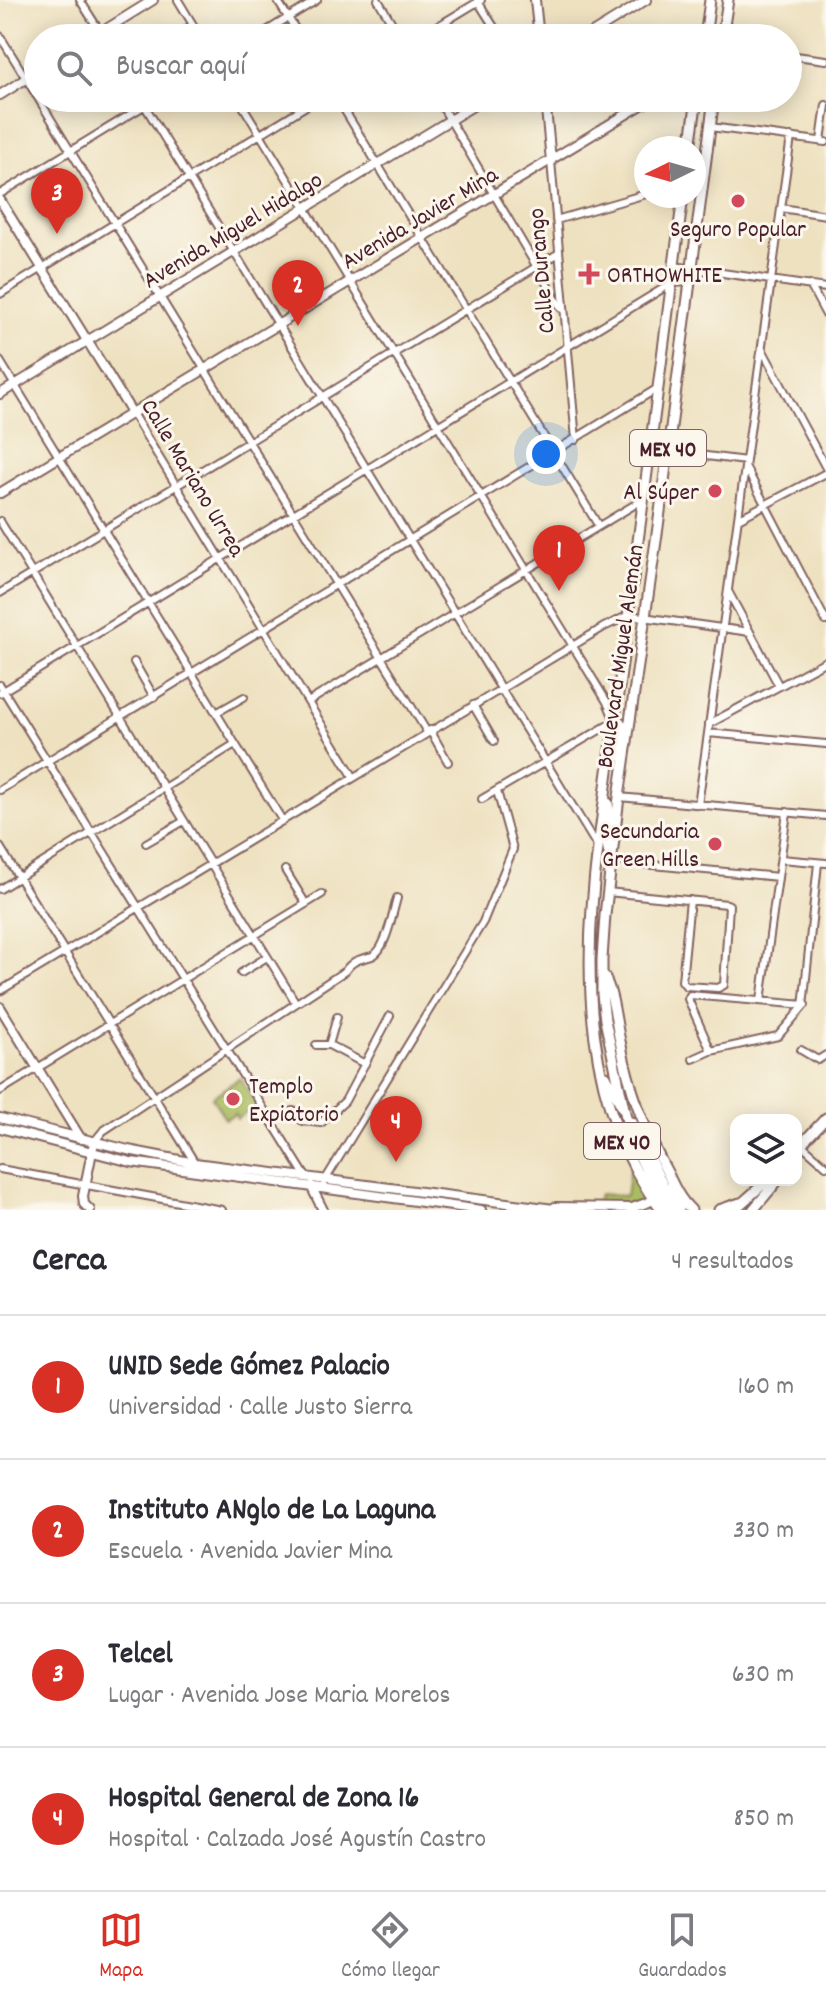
<!DOCTYPE html>
<html lang="es">
<head>
<meta charset="utf-8">
<style>
  :root { --surface:#fff; --page:#f7f7f7; --text:#2b2b33; --muted:#7c7c81; --line:#e1e1e2; --accent:#d93025 }
  body { margin:0; font-family:Dekko,sans-serif; background:var(--page); color:var(--text) }
  .controls { position:absolute; right:24px; bottom:24px; display:grid; overflow:hidden; border-radius:16px; box-shadow:0 4px 20px #0003 }
  .controls button { width:72px; height:72px; display:grid; place-items:center; padding:0; border:0; border-bottom:2px solid var(--line); background:var(--surface); color:var(--text); font:40px sans-serif }
  .compass { position:absolute; left:634px; top:136px; width:72px; height:72px; border-radius:50%; background:var(--surface); box-shadow:0 4px 20px #0003; rotate:265deg }
  .you { position:absolute; left:546px; top:454px; width:28px; height:28px; margin:-20px; border:6px solid #fff; border-radius:50%; background:#1a73e8; box-shadow:0 0 0 12px #1a73e833 }
  .badge { display:grid; place-items:center; width:52px; height:52px; border-radius:50%; background:var(--accent); color:#fff; font-size:26px; font-weight:700 }
  .pin { position:absolute; translate:-50% -66px; filter:drop-shadow(0 2px 4px #0008) }
  .pin::after { content:''; position:absolute; top:42px; width:28px; height:24px; background:inherit; clip-path:polygon(0 0,100% 0,50% 100%) }
  .list { margin:0; padding:0; list-style:none }
  h2 { display:flex; justify-content:space-between; align-items:center; height:104px; margin:0; padding:0 32px; font-size:34px }
  h2 small { font-size:26px; font-weight:400; color:var(--muted) }
  .list li { display:grid; grid-template-columns:52px 1fr auto; gap:24px; align-items:center; box-sizing:border-box; height:144px; padding:0 32px; border-top:2px solid var(--line) }
  .list b { display:block; font-size:30px; white-space:nowrap }
  .list p { margin:0; font-size:26px; white-space:nowrap; color:var(--muted) }
  .list em { font-size:26px; font-style:normal; color:var(--muted) }
  .icon { flex:none; width:44px; height:44px; fill:none; stroke:currentColor; stroke-width:2; stroke-linecap:round; stroke-linejoin:round }
  .map { position:relative; flex:none; width:826px; height:1210px; overflow:hidden }
  .search { position:absolute; background:var(--surface); box-shadow:0 4px 20px #0003; left:24px; right:24px; top:24px; height:88px; display:flex; align-items:center; gap:20px; box-sizing:border-box; padding:0 28px; border-radius:44px; color:var(--muted); font-size:30px }
  .sheet { height:680px; background:var(--surface) }
  nav { display:flex; justify-content:space-around; align-items:center; box-sizing:border-box; height:112px; border-top:2px solid var(--line); background:var(--surface); font-size:22px; color:var(--muted) }
  nav a { display:grid; justify-items:center; gap:4px }
  nav .on { color:var(--accent) }
  .map>svg:first-child { display:block }
</style>
</head>
<body>
<div class="map">
<svg width="826" height="1210" viewBox="0 0 826 1210">
  <rect width="100%" height="100%" fill="#fbf7ec"/>
  <filter id="ink" filterUnits="userSpaceOnUse"><feTurbulence type="fractalNoise" baseFrequency=".0125" numOctaves="2"/><feDisplacementMap in="SourceGraphic" scale="16" xChannelSelector="R" yChannelSelector="G"/><feConvolveMatrix kernelMatrix="1 2 1 2 8 2 1 2 1" color-interpolation-filters="sRGB"/></filter>
  <filter id="wash" filterUnits="userSpaceOnUse"><feTurbulence type="fractalNoise" baseFrequency=".006" numOctaves="4" result="noise"/><feDisplacementMap in="SourceGraphic" scale="32" xChannelSelector="R" yChannelSelector="G"/><feGaussianBlur stdDeviation="1.8" result="paint"/><feColorMatrix in="noise" values="0 0 0 0 0 0 0 0 0 0 0 0 0 0 0 0 0 1.4 0 .05"/><feComposite in="paint" operator="in"/></filter>
  <g filter="url(#wash)">
    <rect width="100%" height="100%" fill="#eee1c0"/>
    <path fill="#aabc60" stroke="#7a6e46" stroke-width="2" d="M240,1078L257,1106L237,1119L235,1114L225,1119L212,1097Z
      M630,1168L644,1189L648,1201L641,1206H596L599,1194L626,1196Z"/>
  </g>
  <g filter="url(#ink)">
    <g fill="none" stroke-linecap="round" stroke-linejoin="round">
      <defs>
        <path id="minor" d="M80,0L104,38
          M178,0L201,38
          M277,0L301,38
          M378,0L401,38
          M477,0L501,38
          M0,36L38,98
          M171,38L193,25
          M255,38L317,0
          M418,38L481,0
          M788,55L826,60
          M38,98L427,732
          M140,98L597,846
          M238,98L607,702L615,721L482,799
          M337,98L598,525
          M437,98L561,308
          M537,98L546,112
          M710,127L826,142
          M821,141L826,105
          M551,161L576,440
          M0,194L157,98
          M781,208L826,215
          M556,220L646,194
          M674,266L826,288
          M810,285L826,315
          M0,294L319,98
          M762,349L826,468
          M0,361L282,820
          M132,413L353,776
          M667,451L746,461
          M746,468L826,621
          M738,519L826,473
          M0,521L296,1003
          M728,591L779,686
          M0,593L559,253
          M134,662L154,697
          M0,685L306,1177
          M0,693L672,283L689,282
          M308,702L644,499
          M473,705L494,741
          M216,713L244,697
          M709,724L826,661
          M430,730L448,762
          M708,733L826,744
          M0,790L658,388
          M619,797L826,816
          M698,805L791,137
          M146,843L184,821
          M0,847L195,1163
          M781,859L826,863
          M611,861L778,877
          M285,870L306,904
          M0,889L235,744
          M607,892L727,904L729,905L724,985L718,988L686,986L682,981L690,900
          M241,973L267,957
          M0,991L604,627L629,615L750,632
          M761,1001L787,812
          M316,1045H329L365,1064
          M329,1045L337,1017
          M801,1050L818,1060L826,1055
          M711,1051L688,999L690,995L805,1005
          M693,1059L711,1051L778,1036L803,1007L818,863
          M0,1091L322,894
          M293,1111L313,1116
          M292,1114L303,1121L321,1123L345,1101L390,1016
          M94,1142L103,1131L345,971C354,959 359,960 372,956C386,951 393,911 397,898
          M801,1144L826,1166
          M0,1169L222,1210
          M324,1182L483,922L513,849L497,791"/>
        <path id="major" d="M535,0L539,38
          M92,38L153,0
          M584,38L646,0
          M0,95L38,71
          M545,98L551,161
          M0,200L132,413
          M0,394L486,98
          M0,493L653,98
          M0,1007L81,1139
          M0,1118L128,1150L195,1163L562,1210
          M0,1128L131,1162L481,1210
          M311,1186L323,1210
          M555,1207L632,1208L649,1202
          M90,1210L84,1204L83,1196L93,1147"/>
        <path id="highway" d="M705,38L710,0
          M722,38L728,0
          M690,148L697,98
          M615,721L620,722L622,726L620,756
          M608,803C611,824 602,838 611,859
          M604,976C614,996 615,1019 620,1041C629,1088 645,1132 668,1174C674,1187 680,1200 691,1210
          M606,1076L623,1109
          M631,1122L664,1187L679,1210
          M796,1150L826,1118
          M661,1210C584,1107 582,970 598,848L683,196
          M670,1210L653,1185L630,1136L605,1020L602,994V959L605,915L619,797L658,527L714,98
          M719,1210L740,1203
          M734,1210L768,1180
          M753,1210L778,1180"/>
      </defs>
      <use href="#minor" stroke="#83635f" stroke-width="10"/>
      <use href="#major" stroke="#83635f" stroke-width="12"/>
      <use href="#highway" stroke="#83635f" stroke-width="13"/>
      <use href="#minor" stroke="#fff" stroke-width="6"/>
      <use href="#major" stroke="#fff" stroke-width="8"/>
      <use href="#highway" stroke="#fff" stroke-width="9"/>
    </g>
  </g>
  <g fill="#d1495b" stroke="#fbf7ec" stroke-width="3">
    <circle cx="738" cy="201" r="8"/>
    <path d="M585 262h8v8h8v8h-8v8h-8v-8h-8v-8h8z"/>
    <circle cx="715" cy="491" r="8"/>
    <circle cx="715" cy="844" r="8"/>
    <circle cx="233" cy="1099" r="8"/>
  </g>
  <g text-anchor="middle" stroke-width="6" stroke-linejoin="round" paint-order="stroke">
    <g fill="#fbf7ec" stroke="#7f6065" stroke-width="2">
      <rect x="630" y="430" width="76" height="36" rx="6"/>
      <rect x="584" y="1123" width="76" height="36" rx="6"/>
    </g>
    <g font-size="22" font-weight="bold" fill="#4a1f2b">
      <text x="668" y="456">MEX 40</text>
      <text x="622" y="1149">MEX 40</text>
    </g>
    <g font-size="24" fill="#4a1f2b" stroke="#fbf7ec">
      <text transform="translate(419 217) rotate(-31)" y="8">Avenida Javier Mina</text>
      <text transform="translate(232 229) rotate(-31)" y="8">Avenida Miguel Hidalgo</text>
      <text transform="translate(540 271) rotate(-95)" y="8">Calle Durango</text>
      <text transform="translate(194 477) rotate(59)" y="8">Calle Mariano Urrea</text>
      <text transform="translate(619 656) rotate(-82)" y="8">Boulevard Miguel Alemán</text>
    </g>
    <g font-size="24" fill="#4a1f2b" stroke="#fbf7ec" text-anchor="start">
      <text x="738" y="236" text-anchor="middle">Seguro Popular</text>
      <text x="607" y="282">ORTHOWHITE</text>
      <text x="699" y="499" text-anchor="end">Al Súper</text>
      <text x="699" y="838" text-anchor="end">Secundaria<tspan x="699" dy="28">Green Hills</tspan></text>
      <text x="249" y="1093">Templo<tspan x="249" dy="28">Expiatorio</tspan></text>
    </g>
  </g>
</svg>
<div class="controls">
<button><svg class="icon" aria-label="layers" viewBox="0 0 24 24"><path d="M12 4l9 5-9 5-9-5zM3 14l9 5 9-5"/></svg></button>
</div>
<svg class="compass" viewBox="-18 -18 36 36"><path d="M0-13l5 13h-10z" fill="#e53935"/><path d="M0 13l5-13h-10z" fill="#7c7c81"/></svg>
<div class="you"></div>
<div class="pin badge" style="left:559px;top:591px">1</div>
<div class="pin badge" style="left:298px;top:326px">2</div>
<div class="pin badge" style="left:57px;top:234px">3</div>
<div class="pin badge" style="left:396px;top:1162px">4</div>
<div class="search"><svg class="icon" aria-label="search" viewBox="0 0 24 24"><circle cx="10" cy="10" r="6"/><path d="M15 15l6 6"/></svg>Buscar aquí</div>
</div>
<section class="sheet">
<h2>Cerca<small>4 resultados</small></h2>
<ul class="list">
<li><span class="badge">1</span><div><b>UNID Sede Gómez Palacio</b><p>Universidad · Calle Justo Sierra</p></div><em>160 m</em></li>
<li><span class="badge">2</span><div><b>Instituto ANglo de La Laguna</b><p>Escuela · Avenida Javier Mina</p></div><em>330 m</em></li>
<li><span class="badge">3</span><div><b>Telcel</b><p>Lugar · Avenida Jose Maria Morelos</p></div><em>630 m</em></li>
<li><span class="badge">4</span><div><b>Hospital General de Zona 16</b><p>Hospital · Calzada José Agustín Castro</p></div><em>850 m</em></li>
</ul>
</section>
<nav>
<a class="on"><svg class="icon" aria-label="map" viewBox="0 0 24 24"><path d="M3 6l6-2 6 2 6-2v14l-6 2-6-2-6 2zM9 4v14M15 6v14"/></svg>Mapa</a>
<a><svg class="icon" aria-label="directions" viewBox="0 0 24 24"><path d="M12 3l9 9-9 9-9-9zM9 14v-3h6M13 9l2 2-2 2"/></svg>Cómo llegar</a>
<a><svg class="icon" aria-label="saved" viewBox="0 0 24 24"><path d="M7 4h10v16l-5-4-5 4z"/></svg>Guardados</a>
</nav>
</body>
</html>
